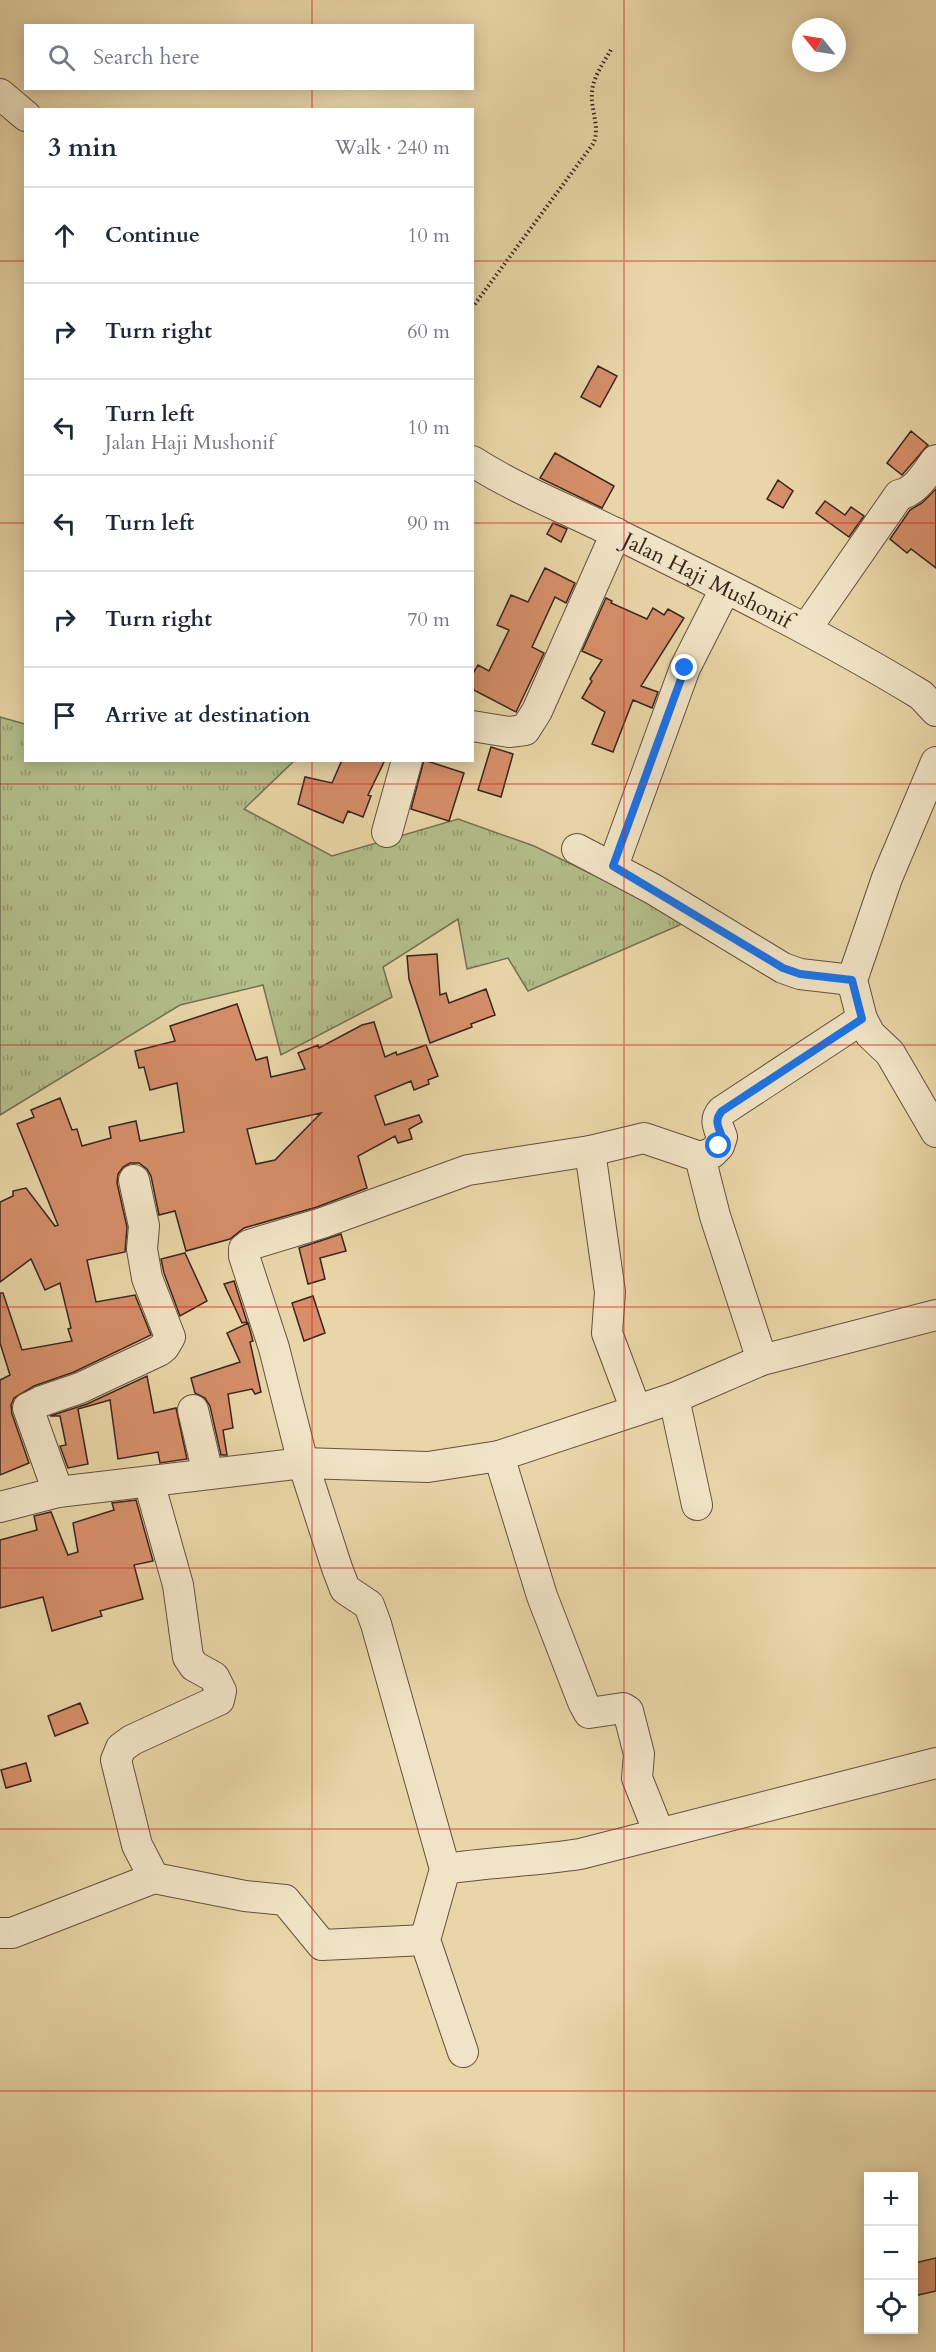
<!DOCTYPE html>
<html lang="en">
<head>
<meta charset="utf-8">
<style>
  :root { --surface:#fff; --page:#f2f2f3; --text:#1f2937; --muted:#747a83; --line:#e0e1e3 }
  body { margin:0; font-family:Cardo,serif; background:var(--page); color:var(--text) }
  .controls { position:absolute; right:18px; bottom:18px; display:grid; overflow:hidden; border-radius:0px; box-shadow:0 3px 15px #0003 }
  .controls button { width:54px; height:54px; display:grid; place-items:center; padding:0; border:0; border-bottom:2px solid var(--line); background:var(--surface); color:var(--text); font:30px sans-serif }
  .compass { position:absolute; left:792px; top:18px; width:54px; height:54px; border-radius:50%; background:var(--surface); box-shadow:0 3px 15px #0003; rotate:300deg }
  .stop { position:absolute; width:18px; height:18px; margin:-14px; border:4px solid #1a73e8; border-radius:50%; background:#fff }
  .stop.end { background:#1a73e8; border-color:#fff; box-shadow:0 2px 6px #0008 }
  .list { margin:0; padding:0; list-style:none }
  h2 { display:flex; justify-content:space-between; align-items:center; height:78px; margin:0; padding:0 24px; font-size:26px }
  h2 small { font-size:20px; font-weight:400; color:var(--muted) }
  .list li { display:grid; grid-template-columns:39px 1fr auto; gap:18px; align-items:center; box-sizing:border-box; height:96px; padding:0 24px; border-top:2px solid var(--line) }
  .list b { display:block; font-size:22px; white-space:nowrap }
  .list p { margin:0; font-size:20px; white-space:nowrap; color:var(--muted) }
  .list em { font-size:20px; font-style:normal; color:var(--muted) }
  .icon { flex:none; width:33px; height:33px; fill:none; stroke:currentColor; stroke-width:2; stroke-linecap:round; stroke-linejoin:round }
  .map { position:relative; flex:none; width:936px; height:2352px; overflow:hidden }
  .search { position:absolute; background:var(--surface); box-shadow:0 3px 15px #0003; left:24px; top:24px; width:450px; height:66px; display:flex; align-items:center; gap:15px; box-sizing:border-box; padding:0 21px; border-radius:0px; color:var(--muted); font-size:22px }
  .panel { position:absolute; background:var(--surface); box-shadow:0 3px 15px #0003; left:24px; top:108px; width:450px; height:654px; border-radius:0px }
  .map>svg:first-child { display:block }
</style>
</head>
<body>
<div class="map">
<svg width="936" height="2352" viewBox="0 0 936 2352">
  <defs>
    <pattern id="grass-tufts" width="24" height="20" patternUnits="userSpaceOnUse" patternTransform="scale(1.5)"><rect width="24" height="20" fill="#b3be8a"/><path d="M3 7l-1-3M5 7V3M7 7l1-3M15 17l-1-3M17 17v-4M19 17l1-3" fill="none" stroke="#939a70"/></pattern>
  </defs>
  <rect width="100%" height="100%" fill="#e9d6a8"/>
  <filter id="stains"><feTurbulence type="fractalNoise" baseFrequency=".00333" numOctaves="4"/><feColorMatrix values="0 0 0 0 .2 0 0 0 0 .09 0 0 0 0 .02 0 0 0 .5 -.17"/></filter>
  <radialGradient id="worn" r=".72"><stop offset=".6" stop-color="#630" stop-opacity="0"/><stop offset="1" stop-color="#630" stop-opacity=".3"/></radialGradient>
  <path fill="url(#grass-tufts)" stroke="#767153" stroke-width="1.5" d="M0,717L25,724L26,760L294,761L244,809L332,856L458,819L534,846L689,921L528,991L508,958L467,969L458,919L383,967L392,997L281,1055L263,985L180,1005L0,1115Z"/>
  <path fill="#d68f6a" stroke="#39241c" stroke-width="1.5" fill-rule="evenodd" d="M598,366L617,376L600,407L581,397Z
    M911,431L928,445L902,475L887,463Z
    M555,453L614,486L602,508L540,478Z
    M778,480L793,491L783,508L767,499Z
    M936,489V568L911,549L907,553L890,539L910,510L922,503Z
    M825,501L845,515L851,507L864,516L849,537L816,513Z
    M553,523L567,529L561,542L547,534Z
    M545,568L575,583L566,603L555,597L532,647L544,653L516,712L472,689V675L478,665L489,671L509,630L497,625L511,595L528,602Z
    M606,598L612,601L611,603L647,619L653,608L664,615L668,609L684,618L641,686L658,692L652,708L633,700L613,752L592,744L605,712L582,698L592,681L590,679L602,660L582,651Z
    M491,747L513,754L501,797L478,790Z
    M342,760H385L368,795L371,796L363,817L348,811L343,823L298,804L305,777L332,783Z
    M424,760L464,773L449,821L411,809Z
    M437,954L440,995L446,993L449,1003L486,989L495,1015L471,1024L472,1027L430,1043L409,979L407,956Z
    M237,1004L256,1060L267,1057L271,1077L305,1069L298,1053L318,1045L319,1048L362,1025L374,1022L385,1057L396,1052L397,1055L426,1045L438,1076L428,1080L429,1084L414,1090L411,1081L375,1096L385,1125L419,1115L422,1122L409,1129L412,1139L398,1143L395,1136L358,1156L367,1188L317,1207L244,1228L230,1239L186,1251L175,1211L159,1215L151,1176L147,1169L139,1163H130L123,1167L118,1174L117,1183L127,1227L125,1252L87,1260L96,1302L135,1295L151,1335L74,1372L34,1386L14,1398L11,1405L12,1414L29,1463L0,1475V1380L10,1375L0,1343V1293H3L22,1350L72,1341L68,1329L71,1328L60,1283L45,1290L31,1259L0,1282V1202L13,1196V1191L26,1188L55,1226L58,1225L17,1124L34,1117L31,1110L60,1098L72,1130L77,1129L82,1146L111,1138L109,1127L136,1121L140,1141L184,1132L177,1083L150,1090L144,1067L139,1068L135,1051L175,1041L170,1026ZM321,1113L275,1160L256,1164L247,1129Z
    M341,1234L346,1251L320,1258L325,1279L308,1284L299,1248Z
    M185,1253L207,1301L180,1316L164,1273L161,1259Z
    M234,1281L247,1322L242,1323L224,1284Z
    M313,1296L325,1333L304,1341L292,1303Z
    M248,1323L253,1341L250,1342L261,1392L255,1394L252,1389L228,1394L233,1428L223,1430L227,1455H221L210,1406L205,1398L195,1393L191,1378L240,1362L227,1333Z
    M147,1376L154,1413L176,1408L187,1459L160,1463L158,1452L118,1459L110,1400L78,1409L88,1464L68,1468L60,1446L66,1445L60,1416H50L87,1404Z
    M136,1500L153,1561L134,1565L143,1599L100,1611L102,1616L52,1631L43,1597L0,1608V1540L37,1530L34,1516L51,1512L68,1555L78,1552L73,1523L114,1510L112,1503Z
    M80,1703L88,1723L55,1736L48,1716Z
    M26,1763L31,1781L6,1788L1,1770Z
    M936,2258V2291L914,2296V2263Z"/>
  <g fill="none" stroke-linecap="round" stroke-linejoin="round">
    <defs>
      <g id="minor">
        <path d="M0,94L26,116"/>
        <path id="s1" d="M472,461C519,491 570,510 619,535C721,585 824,636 921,695L936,711"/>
        <path d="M806,629L899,495C917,491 926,473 936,460"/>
        <path d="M472,726L509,732L525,730L537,711L616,533"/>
        <path d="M936,762L887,878L852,980L862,1019L870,1034L890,1053L936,1132"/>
        <path d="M387,832L407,760"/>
        <path d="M577,849L653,889L783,968L800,974L852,980"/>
        <path d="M613,866L685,668L725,589"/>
        <path d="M590,1151L610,1292L607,1333L636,1410"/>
        <path d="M700,1157L715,1216L762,1360"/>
        <path d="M674,1398L697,1505"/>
        <path d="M193,1410L208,1474"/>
        <path d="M499,1456L542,1596L583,1702L589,1713L623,1708L628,1711L639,1754L637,1778L659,1833"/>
        <path d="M149,1482L178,1585L188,1657L194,1666L214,1677L221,1691L219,1700L132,1740L121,1748L116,1760L137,1845L154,1878L245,1896L285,1900L322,1945L425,1940"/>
        <path d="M58,1492L28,1408L42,1401L80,1388L159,1351L164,1347L170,1337L147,1278L142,1249L144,1226L134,1180"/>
        <path d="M0,1507L58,1492L303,1463L428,1467L499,1456L674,1398L762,1360L936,1315"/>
        <path d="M445,1869C490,1862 535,1861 580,1854L936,1763"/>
        <path d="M0,1933H12L154,1878"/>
        <path d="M463,2052L425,1940L445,1869L376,1624L369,1605L345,1589L337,1568L303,1463L274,1348L244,1256V1249L249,1245L322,1223L468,1170L590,1151L644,1138L700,1157L712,1153L719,1146L722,1137C718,1126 714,1120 722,1111L862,1019"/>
      </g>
    </defs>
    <use href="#minor" stroke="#65503f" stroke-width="32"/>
    <path stroke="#39241c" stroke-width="4" stroke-dasharray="1.5 3" stroke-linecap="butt" d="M472,308L593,144C601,128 590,109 592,92C593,77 604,62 612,48"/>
    <use href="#minor" stroke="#f1e4c6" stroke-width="30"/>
  </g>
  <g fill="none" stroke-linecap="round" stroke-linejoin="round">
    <path stroke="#1a73e8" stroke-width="8" d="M685,668L613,866L783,968L800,974L852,980L862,1019L722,1111C714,1120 718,1126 722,1137L719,1146"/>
  </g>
  <path fill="none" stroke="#d62828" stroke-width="1.5" stroke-opacity="0.55" d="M312,0V26M624,0V2352M312,88V110M0,261H26M472,261H936M0,523H26M472,523H936M312,760V2352M0,784H936M0,1045H936M0,1307H936M0,1568H936M0,1829H936M0,2091H936"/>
  <g text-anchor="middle" stroke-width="6" stroke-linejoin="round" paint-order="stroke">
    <g font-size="22" fill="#39241c" stroke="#f1e4c6">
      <text dy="8" stroke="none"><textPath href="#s1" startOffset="264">Jalan Haji Mushonif</textPath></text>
    </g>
  </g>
  <rect width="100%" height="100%" filter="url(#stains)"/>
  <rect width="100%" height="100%" fill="url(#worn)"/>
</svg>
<div class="controls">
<button>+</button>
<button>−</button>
<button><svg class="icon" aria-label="locate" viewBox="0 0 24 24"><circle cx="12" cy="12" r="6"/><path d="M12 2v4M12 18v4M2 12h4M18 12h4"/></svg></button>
</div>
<svg class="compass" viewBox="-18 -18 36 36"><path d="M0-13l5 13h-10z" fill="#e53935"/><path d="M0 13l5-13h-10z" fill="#747a83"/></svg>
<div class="stop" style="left:719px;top:1146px"></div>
<div class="stop end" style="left:685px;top:668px"></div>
<div class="search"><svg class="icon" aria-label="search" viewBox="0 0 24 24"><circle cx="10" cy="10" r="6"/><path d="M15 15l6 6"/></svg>Search here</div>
<section class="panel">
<h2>3 min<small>Walk · 240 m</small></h2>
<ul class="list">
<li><svg class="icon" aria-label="ahead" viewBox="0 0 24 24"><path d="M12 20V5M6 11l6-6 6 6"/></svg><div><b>Continue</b></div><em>10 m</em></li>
<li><svg class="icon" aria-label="right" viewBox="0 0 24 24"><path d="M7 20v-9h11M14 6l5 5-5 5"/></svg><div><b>Turn right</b></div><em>60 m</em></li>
<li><svg class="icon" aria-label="left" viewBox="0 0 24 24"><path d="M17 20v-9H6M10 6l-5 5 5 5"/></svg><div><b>Turn left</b><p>Jalan Haji Mushonif</p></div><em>10 m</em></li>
<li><svg class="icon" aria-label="left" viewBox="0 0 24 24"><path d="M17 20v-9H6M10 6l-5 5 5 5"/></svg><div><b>Turn left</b></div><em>90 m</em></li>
<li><svg class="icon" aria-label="right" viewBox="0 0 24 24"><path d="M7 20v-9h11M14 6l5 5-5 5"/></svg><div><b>Turn right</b></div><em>70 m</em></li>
<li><svg class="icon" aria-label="arrive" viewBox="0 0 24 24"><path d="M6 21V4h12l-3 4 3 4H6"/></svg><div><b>Arrive at destination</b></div></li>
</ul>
</section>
</div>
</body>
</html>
